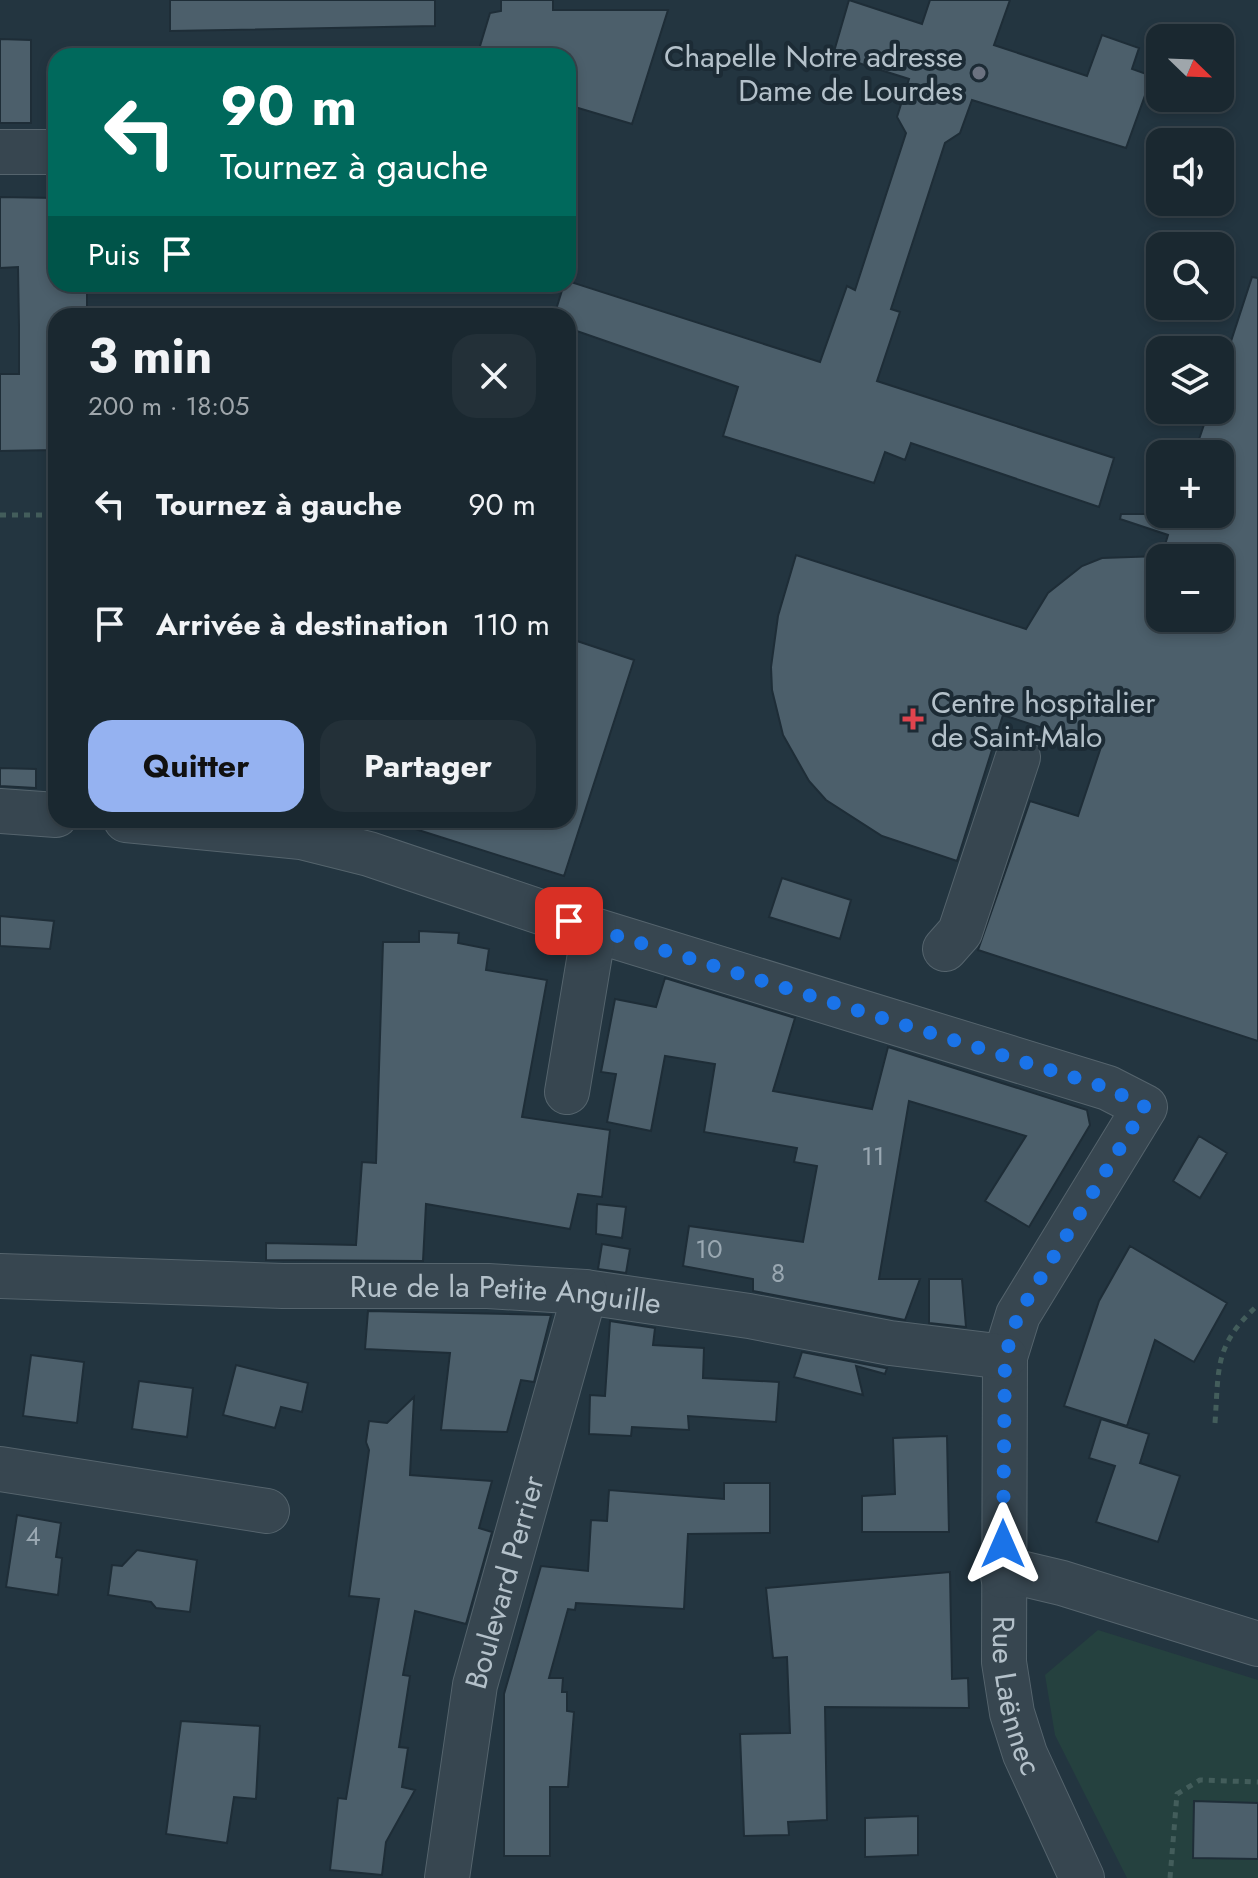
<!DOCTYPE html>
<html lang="fr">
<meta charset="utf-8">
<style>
:root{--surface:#1a2830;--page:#233038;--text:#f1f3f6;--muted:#9fa6ab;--line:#38444c;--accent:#95b2f1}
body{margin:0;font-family:Jost,sans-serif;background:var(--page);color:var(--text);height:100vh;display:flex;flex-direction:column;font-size:30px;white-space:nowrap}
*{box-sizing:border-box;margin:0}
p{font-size:26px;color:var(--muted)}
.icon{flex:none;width:44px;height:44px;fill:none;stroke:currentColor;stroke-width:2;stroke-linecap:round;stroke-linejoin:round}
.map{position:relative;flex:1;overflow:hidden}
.details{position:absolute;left:48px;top:308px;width:528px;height:520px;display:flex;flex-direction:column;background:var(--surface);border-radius:24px;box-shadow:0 4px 12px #0003,0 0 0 2px var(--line)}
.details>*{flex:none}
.top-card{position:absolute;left:48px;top:48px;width:528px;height:244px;border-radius:24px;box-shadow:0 4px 12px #0003,0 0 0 2px var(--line);background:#00695c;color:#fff;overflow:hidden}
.needle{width:52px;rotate:113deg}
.buttons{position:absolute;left:1146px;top:24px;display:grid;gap:16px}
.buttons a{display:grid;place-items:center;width:88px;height:88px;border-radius:16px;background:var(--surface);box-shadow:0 4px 12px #0003,0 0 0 2px var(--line);font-size:40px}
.pin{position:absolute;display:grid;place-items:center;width:68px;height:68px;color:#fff;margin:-34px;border-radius:16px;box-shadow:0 4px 12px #0006}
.me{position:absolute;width:88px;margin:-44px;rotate:0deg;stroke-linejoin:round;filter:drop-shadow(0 0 6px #0008)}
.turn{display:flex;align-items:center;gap:28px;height:168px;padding:0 40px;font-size:36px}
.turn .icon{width:104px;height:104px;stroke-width:2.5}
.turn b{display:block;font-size:56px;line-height:68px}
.then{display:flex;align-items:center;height:76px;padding:0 40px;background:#0003;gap:16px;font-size:30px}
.round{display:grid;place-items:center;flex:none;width:84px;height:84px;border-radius:24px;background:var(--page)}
.head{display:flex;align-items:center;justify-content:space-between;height:136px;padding:0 40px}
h1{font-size:48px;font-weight:700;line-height:60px}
.button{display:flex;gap:16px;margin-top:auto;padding:16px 40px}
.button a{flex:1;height:92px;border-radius:24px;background:var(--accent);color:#111;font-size:32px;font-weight:700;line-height:92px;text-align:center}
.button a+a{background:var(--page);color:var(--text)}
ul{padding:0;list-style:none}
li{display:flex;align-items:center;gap:24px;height:120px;padding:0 40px}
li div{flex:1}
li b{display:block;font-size:30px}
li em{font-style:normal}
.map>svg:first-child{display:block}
</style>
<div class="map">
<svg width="1258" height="1878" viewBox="0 0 1258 1878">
<rect width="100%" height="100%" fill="#233540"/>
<path fill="#25413f" d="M1098 1630 1258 1680V1878H1127L1055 1735 1045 1675Z"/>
<path fill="#4c5f6b" stroke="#1e2d37" stroke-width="2" d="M170 0H435V26L170 31Z
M501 0H553V10H668L632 124 568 105V56H477L490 13 501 11Z
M849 0 922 24 930 0H1010L994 45 1087 76 1102 35 1139 48 1132 69 1152 76 1126 148 972 100 960 133 945 143 891 309 900 312 877 381 1114 458 1099 507 911 443 905 460 885 452 874 483 723 436 738 387 568 328V316H554L564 284 568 281 820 362 847 286 855 290 906 133 897 117 909 79 833 55Z
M0 39 31 40V123H0Z
M0 197 56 198V284H87V316H56V450L0 451V374H19V326L18 267 0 268Z
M1252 277 1258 278V1041L978 950 1030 801 1078 816 1101 747 1003 715 957 861 882 836 826 800 809 781 783 735 772 690 771 667 778 616 796 555 1026 629 1048 593 1082 566 1102 558 1160 556V618H1220V558H1161L1168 535 1120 519 1121 514H1220V454H1194L1209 410H1220V375Z
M568 638 634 660 564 876 412 828 413 820H568Z
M0 768 36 769V788L0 786Z
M782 878 851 900 840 939 769 917Z
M0 916 54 921 50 949 0 946Z
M419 931 459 933 458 943 489 949 486 970 547 980 522 1117 610 1130 602 1197 578 1194 570 1229 426 1204 423 1261 266 1260V1243L356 1245 362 1162 376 1163 383 942H419Z
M665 978 795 1018 773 1091 872 1109 888 1047 1087 1110 1090 1125 1029 1227 985 1201 1026 1136 909 1101 879 1279H920L905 1320 753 1291V1279L683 1266 689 1226 803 1242 817 1166 794 1162 797 1148 704 1132 715 1064 665 1056 651 1131 607 1122 616 1074 601 1072 615 999 656 1007Z
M1199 1136 1227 1153 1200 1198 1173 1181Z
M597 1204 626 1207 622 1238 596 1234Z
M602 1244 630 1249 626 1273 598 1269Z
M1130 1246 1227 1303 1194 1362 1155 1340 1127 1426 1064 1406 1099 1301Z
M929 1279H962L966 1327 929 1323Z
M368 1311 551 1315 534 1382 521 1380 507 1432 441 1430 450 1353 365 1349Z
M610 1321 655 1328 653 1345 704 1348 703 1378 779 1382 776 1422 688 1416 689 1430 632 1427 631 1436 589 1434 590 1395 605 1396Z
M802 1352 885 1368H887L885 1374 856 1366 863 1395 794 1377Z
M31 1355 84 1362 77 1423 23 1416Z
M236 1365 308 1383 302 1412 281 1407 275 1428 223 1415Z
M139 1381 193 1388 187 1437 132 1429Z
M414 1397 410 1475 492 1481 479 1528 492 1532 466 1624 415 1611 403 1675 410 1676 399 1747 408 1748 402 1787 415 1790 386 1842 382 1875 330 1870 338 1798 346 1799 379 1599 349 1596 369 1450 366 1442 369 1421 387 1423Z
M1101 1419 1149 1434 1140 1463 1180 1476 1158 1542 1096 1522 1115 1466 1089 1458Z
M947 1436 949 1532H862V1496L895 1494 893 1438Z
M724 1483H770V1533L688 1534 684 1609 576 1603 575 1610 568 1609 549 1678H563L562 1692H567V1711L574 1712 568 1787H550V1856H504V1694L541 1566 588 1571 591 1520 607 1521 609 1490 724 1499Z
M17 1515 61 1523 56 1557 62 1558 58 1595 6 1587Z
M137 1550 197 1560 190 1612 156 1608 151 1602 108 1595 112 1565 122 1566Z
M950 1572 952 1679 968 1678 969 1708 825 1707 827 1820 788 1822 789 1835 744 1836 740 1734 790 1733 787 1657 773 1658 766 1588Z
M181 1721 260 1726 256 1799 234 1797 227 1843 166 1834Z
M1194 1801 1258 1803V1859L1193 1858Z
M918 1816V1855L865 1857V1818Z"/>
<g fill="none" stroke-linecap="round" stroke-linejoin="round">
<defs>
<g id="minor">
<path d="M0 152H56"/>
<path d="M0 811 56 815"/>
<path id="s1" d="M126 820 301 837 369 854 594 930 1108 1088 1145 1107 1018 1315 1005 1357 1004 1662 1012 1713 1025 1754 1082 1878"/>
<path d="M945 949 960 932 1018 757"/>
<path d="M567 1092 594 930"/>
<path id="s2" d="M0 1276 283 1286H488L585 1292 749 1316 890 1343 1005 1357"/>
<path d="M0 1469 267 1511"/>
<path d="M1003 1576 1024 1574 1062 1583 1258 1644"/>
<path id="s3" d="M447 1878 475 1685 585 1292"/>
</g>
</defs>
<use href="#minor" stroke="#55646d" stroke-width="46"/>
<path stroke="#435d5b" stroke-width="5" stroke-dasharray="6 6" stroke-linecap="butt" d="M0 515H56
M1215 1423C1219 1367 1214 1345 1258 1305
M1170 1878 1177 1794 1200 1780 1258 1782"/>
<use href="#minor" stroke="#374650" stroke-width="44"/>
</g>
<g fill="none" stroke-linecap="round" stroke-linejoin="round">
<path stroke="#1a73e8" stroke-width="14" stroke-dasharray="0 25.2" d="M569 921 1108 1088 1145 1107 1018 1315 1005 1357 1003 1544"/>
</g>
<circle fill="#6b7280" stroke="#1c2b35" stroke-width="3" cx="979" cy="73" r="8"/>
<path fill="#e0444e" stroke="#1c2b35" stroke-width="3" d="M909 707h8v8h8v8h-8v8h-8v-8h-8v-8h8z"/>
<g text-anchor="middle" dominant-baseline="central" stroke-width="8" stroke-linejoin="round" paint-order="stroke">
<g font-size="26" fill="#9aa8b2">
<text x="873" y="1156">11</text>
<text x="709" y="1249">10</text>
<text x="778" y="1273">8</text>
<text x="33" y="1536">4</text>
</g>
<g font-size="30" fill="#b4c1ca" stroke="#1c2b35" text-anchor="end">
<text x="963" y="56">Chapelle Notre adresse<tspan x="963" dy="34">Dame de Lourdes</tspan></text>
<text x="931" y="702" text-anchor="start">Centre hospitalier<tspan x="931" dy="34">de Saint-Malo</tspan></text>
</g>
<g font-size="30" fill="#b4c1ca" stroke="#1c2b35">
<text stroke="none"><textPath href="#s2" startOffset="506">Rue de la Petite Anguille</textPath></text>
<text stroke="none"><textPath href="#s3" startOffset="302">Boulevard Perrier</textPath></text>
<text stroke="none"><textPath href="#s1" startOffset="1690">Rue Laënnec</textPath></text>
</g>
</g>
</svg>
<div class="buttons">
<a><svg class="needle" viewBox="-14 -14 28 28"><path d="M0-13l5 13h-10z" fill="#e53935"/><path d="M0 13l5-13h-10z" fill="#9fa6ab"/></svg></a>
<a><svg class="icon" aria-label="sound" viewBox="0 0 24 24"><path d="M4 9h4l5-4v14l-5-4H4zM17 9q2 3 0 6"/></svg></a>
<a><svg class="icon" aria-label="search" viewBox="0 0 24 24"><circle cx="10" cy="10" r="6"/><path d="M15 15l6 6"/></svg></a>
<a><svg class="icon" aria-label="layers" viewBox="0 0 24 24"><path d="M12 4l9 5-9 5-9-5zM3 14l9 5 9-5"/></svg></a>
<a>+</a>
<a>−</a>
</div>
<div class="pin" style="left:569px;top:921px;background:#d93025"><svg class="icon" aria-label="arrive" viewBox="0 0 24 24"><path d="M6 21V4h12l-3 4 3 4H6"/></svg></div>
<svg class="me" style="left:1003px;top:1544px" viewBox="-20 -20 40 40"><path d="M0-17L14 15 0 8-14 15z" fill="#1a73e8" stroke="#fff" stroke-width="4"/></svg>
<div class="top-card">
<div class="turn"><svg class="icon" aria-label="left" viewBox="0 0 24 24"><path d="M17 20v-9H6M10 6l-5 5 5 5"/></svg><div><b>90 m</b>Tournez à gauche</div></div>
<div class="then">Puis<svg class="icon" aria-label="arrive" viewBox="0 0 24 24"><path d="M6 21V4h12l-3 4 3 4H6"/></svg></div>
</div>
<section class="details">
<div class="head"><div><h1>3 min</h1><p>200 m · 18:05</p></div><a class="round"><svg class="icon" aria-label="close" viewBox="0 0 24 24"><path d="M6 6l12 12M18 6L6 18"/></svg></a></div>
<ul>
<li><svg class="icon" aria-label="left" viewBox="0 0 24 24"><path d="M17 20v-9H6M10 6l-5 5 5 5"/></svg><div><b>Tournez à gauche</b></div><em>90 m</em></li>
<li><svg class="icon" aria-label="arrive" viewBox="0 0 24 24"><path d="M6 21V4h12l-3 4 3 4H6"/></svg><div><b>Arrivée à destination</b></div><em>110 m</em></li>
</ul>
<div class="button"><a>Quitter</a><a>Partager</a></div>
</section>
</div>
